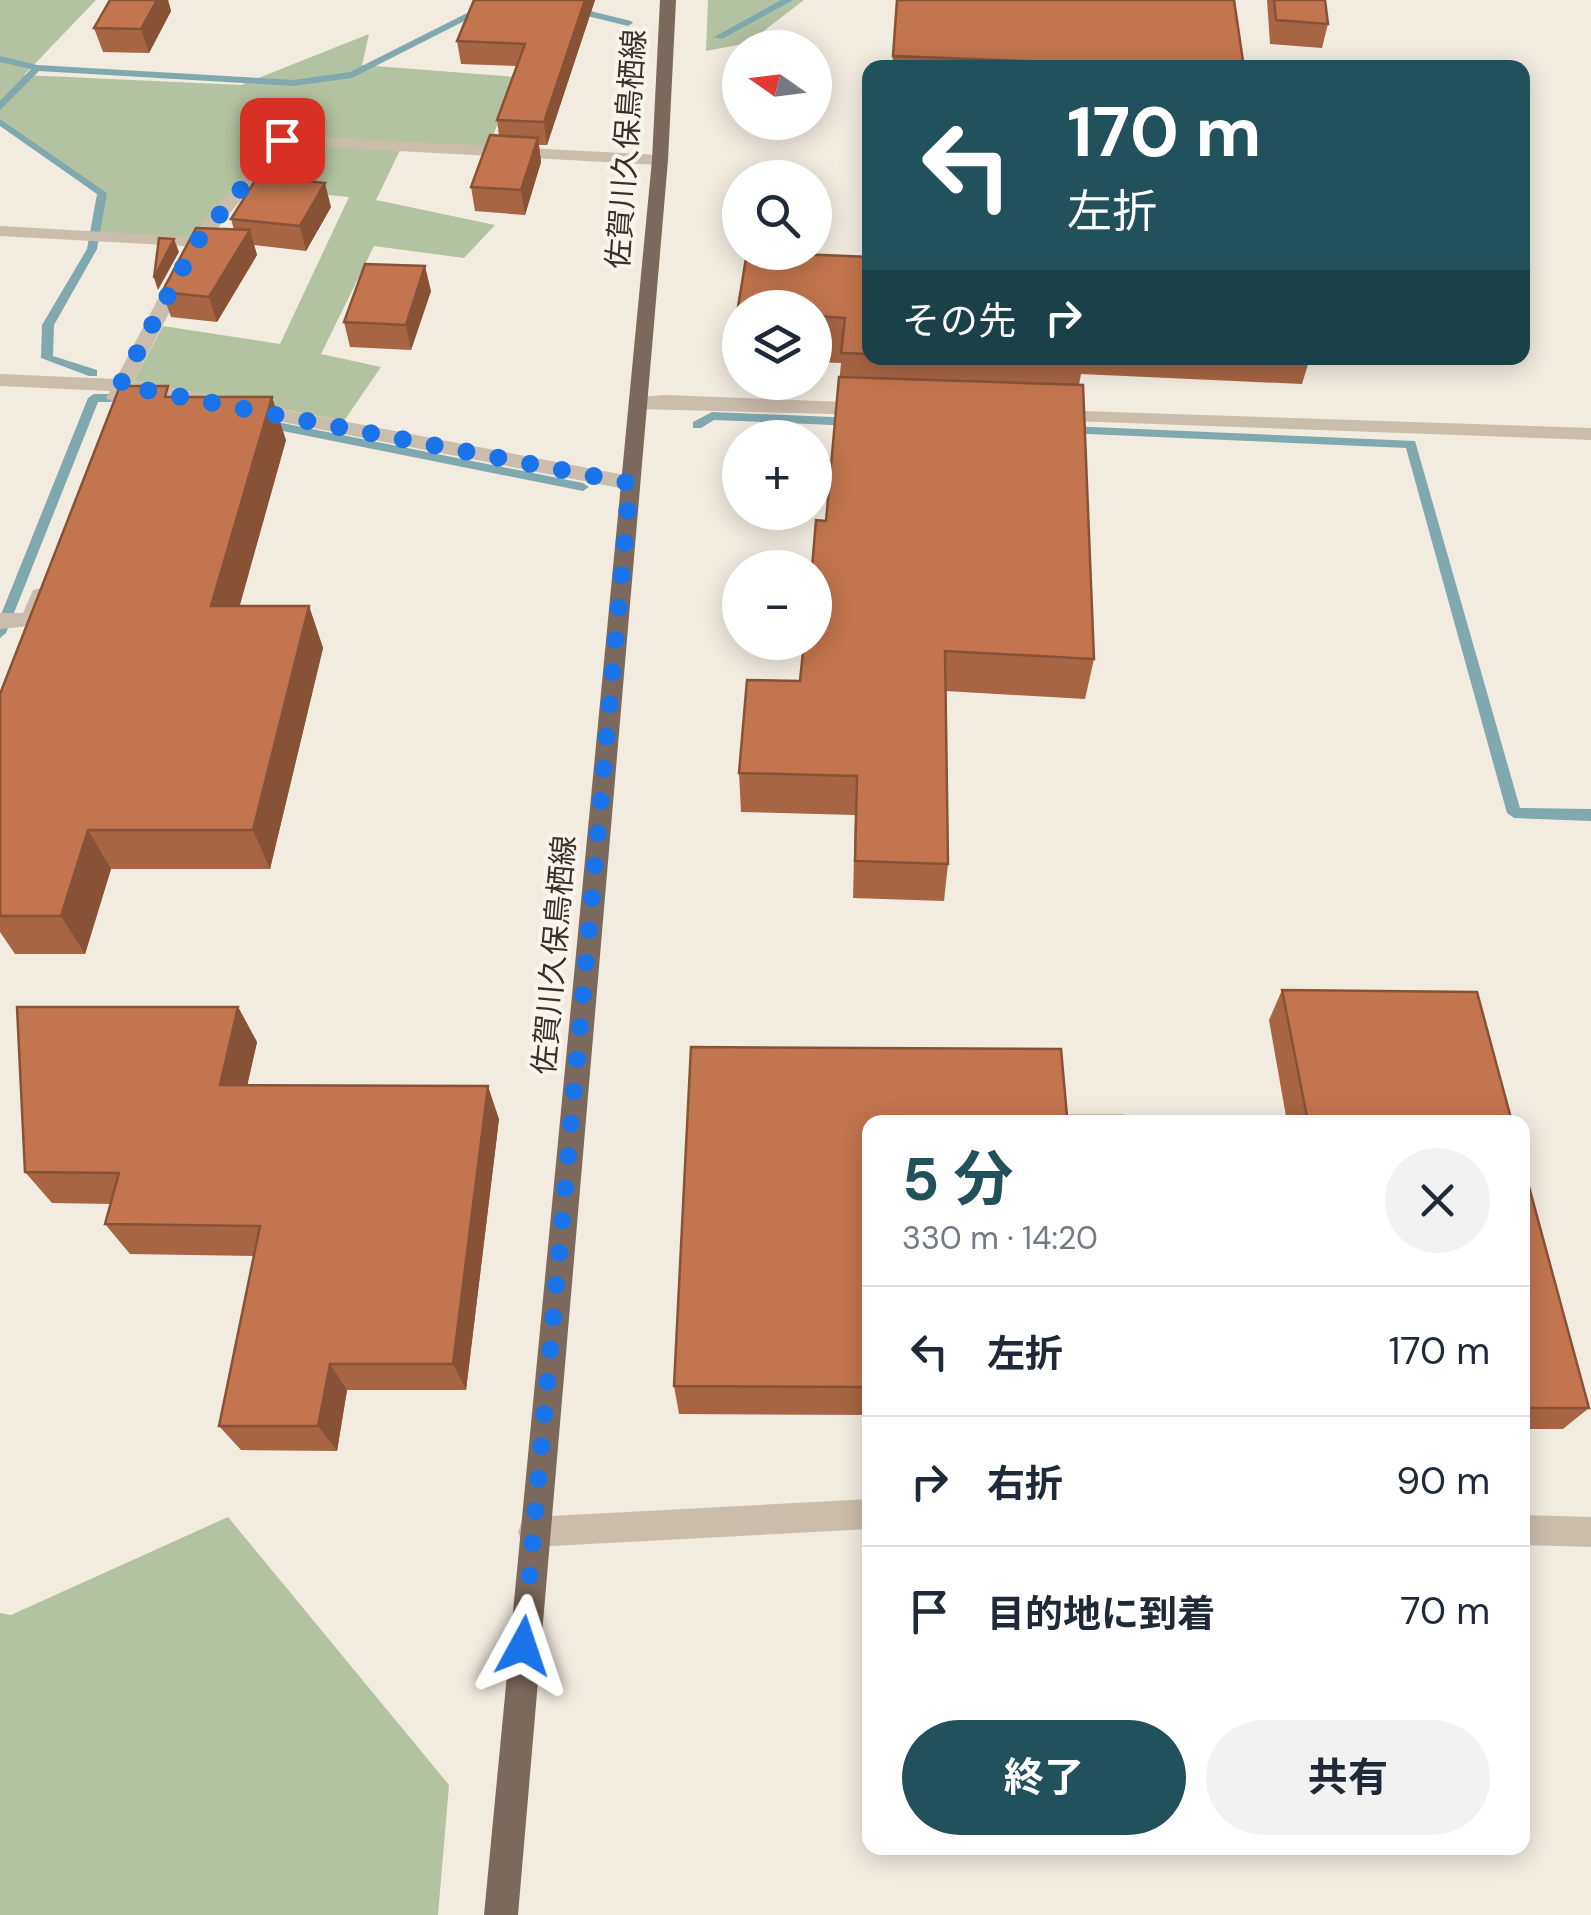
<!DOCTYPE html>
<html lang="ja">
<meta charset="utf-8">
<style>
:root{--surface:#fff;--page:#f2f2f3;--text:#1f2937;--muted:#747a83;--line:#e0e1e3;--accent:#21515a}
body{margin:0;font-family:"DM Sans","Noto Sans JP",sans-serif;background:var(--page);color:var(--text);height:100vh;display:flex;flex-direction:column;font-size:38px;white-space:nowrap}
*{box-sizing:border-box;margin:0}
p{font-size:32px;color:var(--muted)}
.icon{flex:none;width:55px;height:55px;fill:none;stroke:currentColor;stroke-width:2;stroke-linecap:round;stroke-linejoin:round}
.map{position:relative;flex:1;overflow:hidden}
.details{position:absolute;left:862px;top:1115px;width:668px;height:740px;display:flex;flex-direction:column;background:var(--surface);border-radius:20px;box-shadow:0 5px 25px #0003}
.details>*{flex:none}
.hud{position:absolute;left:862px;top:60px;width:668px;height:305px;border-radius:20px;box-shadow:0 5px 25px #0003;background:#21515a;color:#fff;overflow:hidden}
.needle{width:65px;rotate:284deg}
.fabs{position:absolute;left:722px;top:30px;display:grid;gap:20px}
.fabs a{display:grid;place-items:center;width:110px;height:110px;border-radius:50%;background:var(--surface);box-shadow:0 5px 25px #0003;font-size:50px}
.pin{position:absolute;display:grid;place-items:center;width:85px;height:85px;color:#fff;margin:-42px;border-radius:20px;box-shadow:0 5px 15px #0006}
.me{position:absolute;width:110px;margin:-55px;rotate:5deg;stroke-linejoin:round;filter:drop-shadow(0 0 8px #0008)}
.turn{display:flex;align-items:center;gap:35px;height:210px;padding:0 40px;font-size:45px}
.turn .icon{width:130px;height:130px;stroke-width:2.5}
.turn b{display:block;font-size:70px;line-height:85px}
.then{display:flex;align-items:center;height:95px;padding:0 40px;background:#0003;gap:20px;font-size:38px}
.round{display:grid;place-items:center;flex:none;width:105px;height:105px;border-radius:52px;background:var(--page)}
.head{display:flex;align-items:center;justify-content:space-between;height:170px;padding:0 40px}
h1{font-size:60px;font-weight:700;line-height:75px;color:var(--accent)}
.button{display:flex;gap:20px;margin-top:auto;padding:20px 40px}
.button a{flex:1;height:115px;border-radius:60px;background:var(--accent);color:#fff;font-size:40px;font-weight:700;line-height:115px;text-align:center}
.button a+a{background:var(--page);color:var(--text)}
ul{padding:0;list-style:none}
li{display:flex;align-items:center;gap:30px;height:130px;padding:0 40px;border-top:2px solid var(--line)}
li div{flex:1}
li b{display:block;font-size:38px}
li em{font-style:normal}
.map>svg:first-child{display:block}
</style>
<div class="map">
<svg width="1591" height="1915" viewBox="0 0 1591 1915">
<rect width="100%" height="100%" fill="#f2ebe0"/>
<path fill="#b3c2a0" d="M0 0H96L24 75 241 85 369 34 362 65 515 77 489 147 403 144 376 200 495 225 464 258 374 246 321 354 381 367 344 421 134 381 163 326 280 344 349 197 243 187 196 243 99 238 101 193 0 122Z
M708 0H804L748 43 706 51Z
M228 1517 449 1785 438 1915H0V1613L11 1615Z"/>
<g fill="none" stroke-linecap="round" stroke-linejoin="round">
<path fill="#7fa9af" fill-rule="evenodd" d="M781 0H793L722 39 714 37Z
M483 5 488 8 486 10 352 78 293 86 39 71 0 110V101L31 69 0 62V56L37 65 293 80 350 72Z
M574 7 631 21 633 23 628 26 571 12 569 10Z
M0 119 107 193 97 249 54 325 53 356 97 370V376H89L41 358 42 325 87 249 97 194 0 126Z
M94 394H127L133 398 127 402H98L6 633 0 638V617L88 398Z
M712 412 856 418 862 422 856 426 714 420 701 428H693V422Z
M262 419 583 483 589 487 583 491 258 426V420Z
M1069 426 1415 441 1520 808 1591 809V821L1514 818 1507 813 1406 448 1065 433 1063 430Z"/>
<path fill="#cbbdac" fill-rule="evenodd" d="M282 135 660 155 668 160 660 165 286 145 202 247 0 236V226L191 237 276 137Z
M180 269 189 274 134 381 630 476 640 483 630 490 128 392 123 402 116 404 106 398 110 391 0 386V374L116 379 171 274Z
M666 395 871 403 881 409 871 415 638 409 628 403 638 397Z
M1051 410 1591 428V440L1044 420 1041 416Z
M41 588 52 595 39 625 0 629V613H23L33 590Z
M870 1499V1529L533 1547 522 1543 518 1532 522 1521 533 1517Z
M1522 1515 1591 1517V1547L1522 1545Z"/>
<path fill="#7a695c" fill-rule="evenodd" d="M660 0H676L668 160 518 1915H484L652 160Z"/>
</g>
<path fill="#a76543" d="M110 0H168L171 11 149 53 103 52 94 28Z
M474 0H595L547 145H539L541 162 525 215 475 211 471 187 499 136 497 120 516 66 461 64 457 41Z
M897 0 1244 68H892Z
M1267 0H1325L1328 24 1322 48 1270 44Z
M331 207 306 251 254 245 257 255 217 322 171 317 162 292 234 230 231 219Z
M747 252 870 257V358H1310L1302 384 1081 374 1079 385H1083L1094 659 1085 699 946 691 948 864 944 901 853 898 855 815 741 812 739 773 747 680 800 681 804 642H815V568H812L816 520 826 521 841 363 815 362V308H740L739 358 737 313Z
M431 291 411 350 350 347 344 322Z
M172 397 286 440 239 606H309L323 648 270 869H111L85 954H15L0 932V694Z
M1282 990 1512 1122H1287L1269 1020Z
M238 1007 257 1042 247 1085 499 1119 466 1390H347L337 1451 241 1450 219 1426 254 1256 130 1254 105 1224 111 1204 52 1203 25 1172Z
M691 1047 1061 1049 1067 1116H1123L1124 1122H870V1415L679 1414 674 1386Z
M1522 1161 1589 1408 1563 1429H1522Z"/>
<path fill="#885237" d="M157 0H168L171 11 149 53 141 29Z
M585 0H595L547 145 544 122Z
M538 138 541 162 525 215 521 190Z
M325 183 331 207 306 251 300 226Z
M250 230 257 255 217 322 209 297Z
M174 239 179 252 158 290 154 278Z
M425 266 431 291 411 350 406 325Z
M272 397 286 440 228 648 211 606Z
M309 606 323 648 270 869 253 830Z
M88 830 111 869 85 954 61 916Z
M238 1007 257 1042 240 1118 220 1085Z
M488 1086 499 1119 466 1390 453 1364Z
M330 1364 347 1390 337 1451 318 1426Z"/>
<path fill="#c2754e" stroke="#885237" stroke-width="2.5" d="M110 0H157L141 29 94 28Z
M474 0H585L544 122 497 120 525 44 457 41Z
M897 0H1234L1244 68H1202L893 56Z
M1274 0H1325L1328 24 1276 20Z
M490 135 538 138 521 190 471 187Z
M258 176 325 183 300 226 231 219Z
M196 228 250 230 209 297 162 292Z
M159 238 174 239 154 278Z
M747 252 870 257V354L841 353 845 318 815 316V308H740V313H737Z
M365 264 425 266 406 325 344 322Z
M957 358H1083V362Z
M839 377 1083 385 1094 659 945 651 948 864 855 861 857 776 739 773 747 680 800 681 804 642H815V568H812L816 520 826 521Z
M120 386H168L165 397H272L211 606H309L253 830H88L61 916H0V694Z
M1282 990 1477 992 1512 1122H1308Z
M17 1007H238L220 1085 488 1086 453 1364H330L318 1426H219L260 1226 105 1224 119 1173 25 1172Z
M691 1047 1061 1049 1067 1116H1123L1124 1122H870V1387L674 1386Z
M1522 1161 1589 1408H1522Z"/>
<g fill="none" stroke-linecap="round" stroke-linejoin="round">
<path stroke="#1a73e8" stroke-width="18" stroke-dasharray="0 32.4" d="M282 140 196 243 120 385 630 483 523 1646"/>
</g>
<g text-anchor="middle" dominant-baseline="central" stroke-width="8" stroke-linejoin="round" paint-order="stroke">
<g font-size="30" fill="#39302a" stroke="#faf5ec">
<text transform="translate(626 149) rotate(-86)">佐賀川久保鳥栖線</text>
<text transform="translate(554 955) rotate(-85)">佐賀川久保鳥栖線</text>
</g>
</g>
</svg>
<div class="fabs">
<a><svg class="needle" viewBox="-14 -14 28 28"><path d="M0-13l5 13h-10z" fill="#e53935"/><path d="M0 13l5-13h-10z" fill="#747a83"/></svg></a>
<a><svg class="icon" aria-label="search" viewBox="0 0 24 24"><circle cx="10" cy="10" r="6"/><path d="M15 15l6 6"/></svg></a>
<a><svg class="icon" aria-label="layers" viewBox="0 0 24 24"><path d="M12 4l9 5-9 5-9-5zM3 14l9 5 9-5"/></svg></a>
<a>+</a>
<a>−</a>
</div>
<div class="pin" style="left:282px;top:140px;background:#d93025"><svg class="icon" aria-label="arrive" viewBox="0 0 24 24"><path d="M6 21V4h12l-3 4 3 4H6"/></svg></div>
<svg class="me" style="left:523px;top:1646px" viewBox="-20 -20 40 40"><path d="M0-17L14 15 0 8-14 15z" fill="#1a73e8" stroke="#fff" stroke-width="4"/></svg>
<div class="hud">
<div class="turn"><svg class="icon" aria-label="left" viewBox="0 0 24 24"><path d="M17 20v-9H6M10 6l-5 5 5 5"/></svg><div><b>170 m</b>左折</div></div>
<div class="then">その先<svg class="icon" aria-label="right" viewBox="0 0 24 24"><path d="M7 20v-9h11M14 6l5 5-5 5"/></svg></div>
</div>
<section class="details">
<div class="head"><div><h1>5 分</h1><p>330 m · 14:20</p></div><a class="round"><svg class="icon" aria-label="close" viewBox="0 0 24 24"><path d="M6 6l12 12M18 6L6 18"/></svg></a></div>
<ul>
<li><svg class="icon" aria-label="left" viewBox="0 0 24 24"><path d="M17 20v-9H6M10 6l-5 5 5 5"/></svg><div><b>左折</b></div><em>170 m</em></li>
<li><svg class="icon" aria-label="right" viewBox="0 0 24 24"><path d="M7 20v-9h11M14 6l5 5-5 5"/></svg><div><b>右折</b></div><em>90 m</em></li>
<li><svg class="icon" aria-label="arrive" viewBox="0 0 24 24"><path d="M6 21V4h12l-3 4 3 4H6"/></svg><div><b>目的地に到着</b></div><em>70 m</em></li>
</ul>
<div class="button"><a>終了</a><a>共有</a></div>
</section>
</div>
